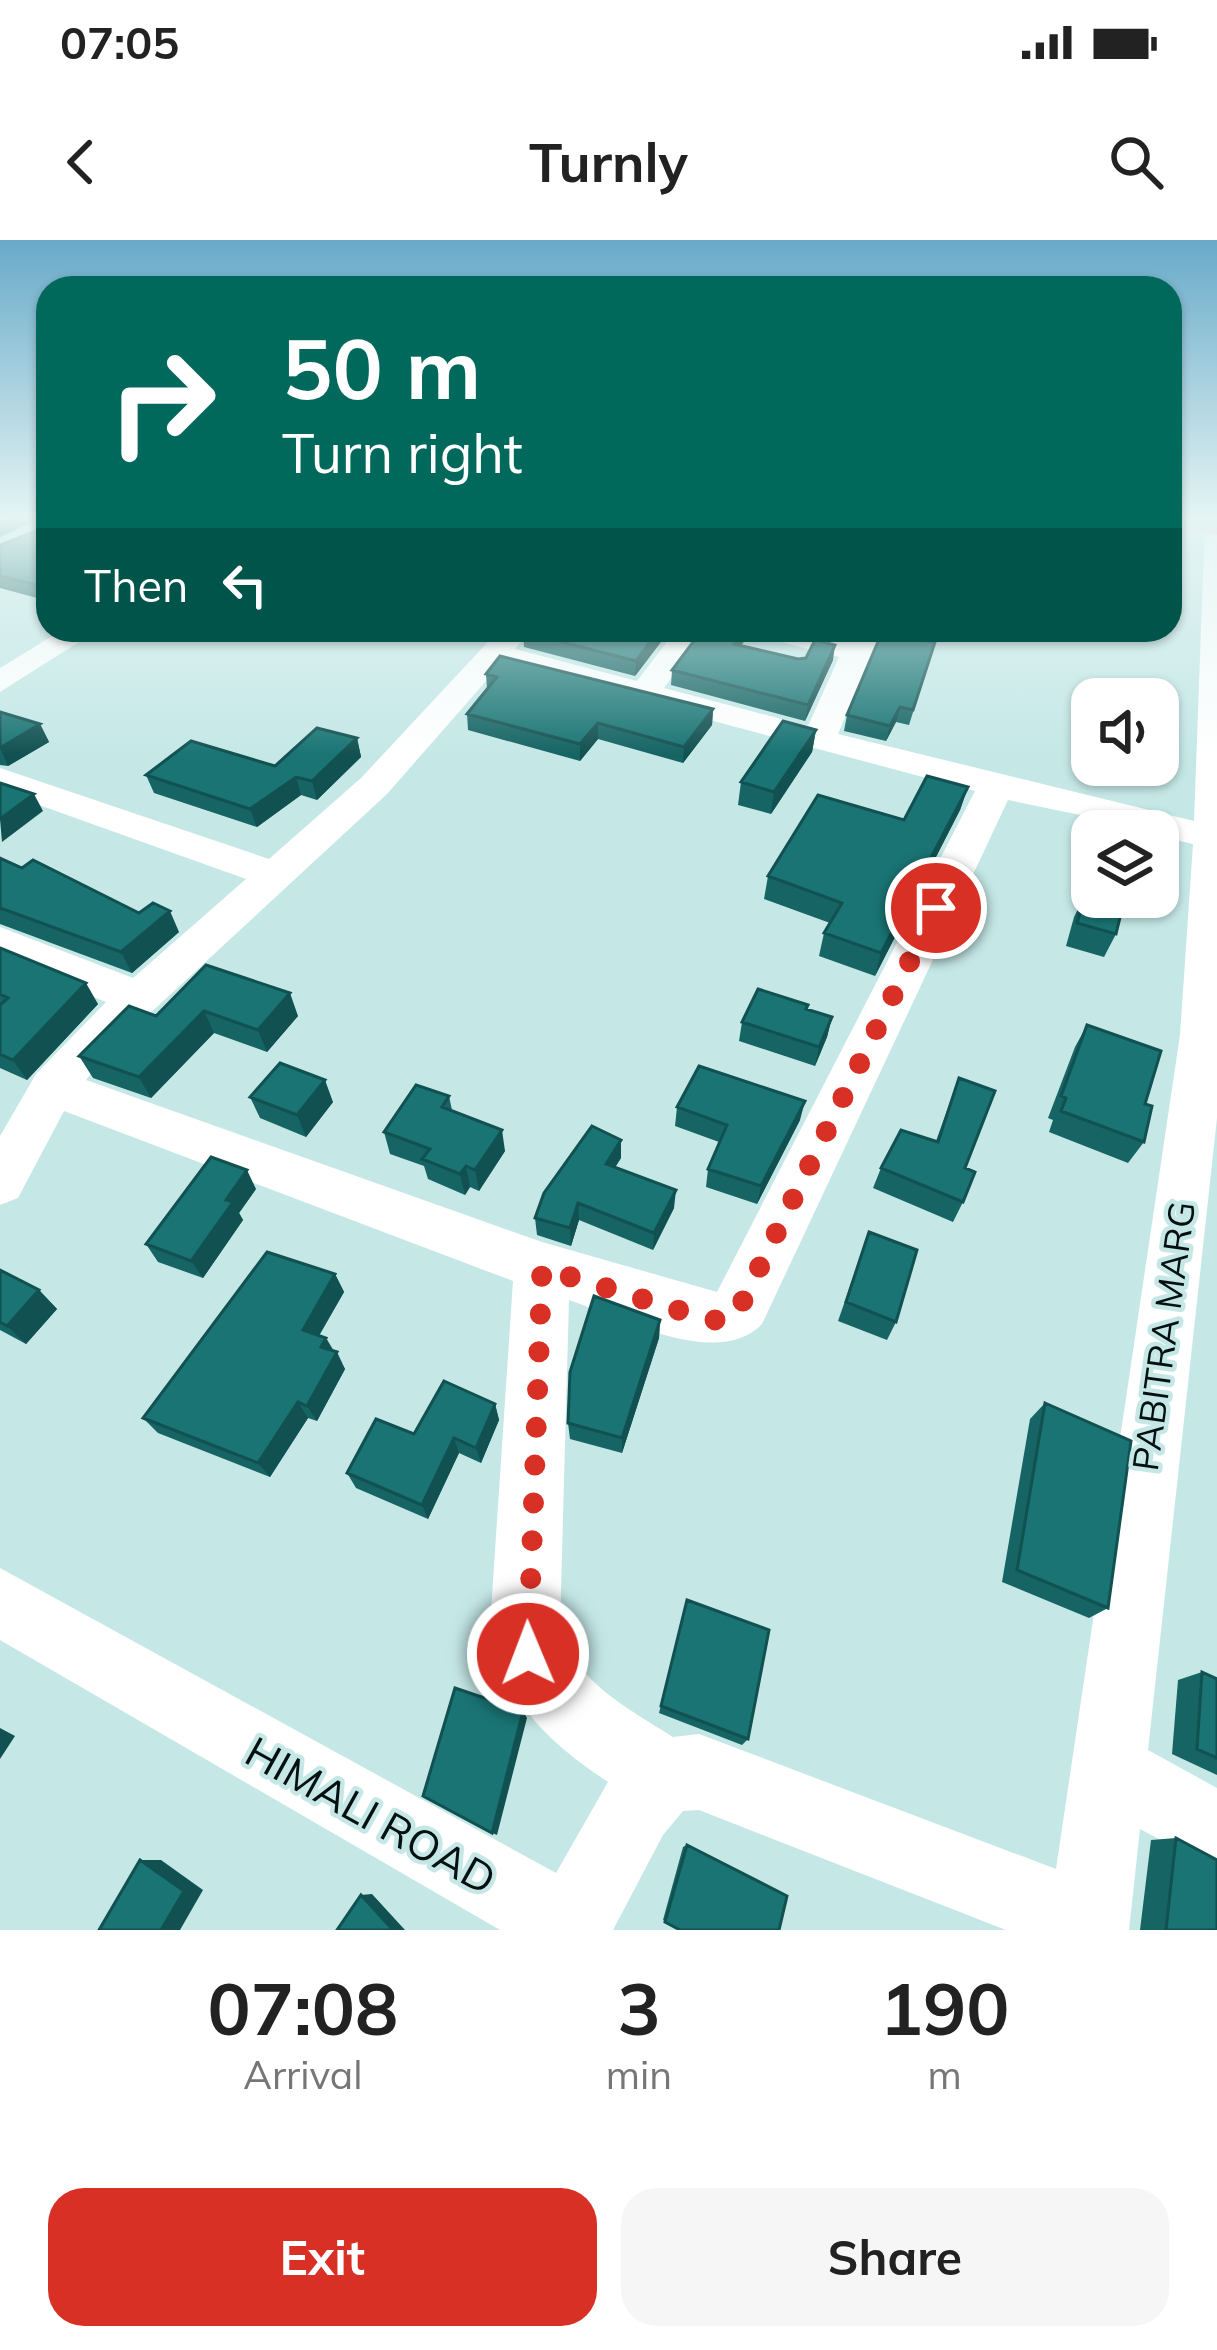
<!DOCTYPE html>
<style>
:root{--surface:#fff;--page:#f6f6f6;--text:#222;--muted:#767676;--accent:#d93025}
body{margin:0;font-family:Mulish,sans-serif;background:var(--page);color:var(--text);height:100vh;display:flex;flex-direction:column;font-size:45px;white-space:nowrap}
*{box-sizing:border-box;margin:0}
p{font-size:39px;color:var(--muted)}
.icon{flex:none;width:66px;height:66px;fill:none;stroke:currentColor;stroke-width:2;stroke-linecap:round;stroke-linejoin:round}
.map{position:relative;height:1690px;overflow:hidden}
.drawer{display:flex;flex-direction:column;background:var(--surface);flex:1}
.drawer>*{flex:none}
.hud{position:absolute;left:36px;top:36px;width:1146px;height:366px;border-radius:36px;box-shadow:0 3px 9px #0004;background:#00695c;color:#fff;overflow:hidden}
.controls{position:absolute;left:1071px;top:438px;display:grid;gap:24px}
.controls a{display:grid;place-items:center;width:108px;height:108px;border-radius:24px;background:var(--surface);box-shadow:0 3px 9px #0004;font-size:60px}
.pin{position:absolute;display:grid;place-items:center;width:102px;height:102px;color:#fff;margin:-51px;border:6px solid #fff;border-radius:50%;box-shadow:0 3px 12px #0007}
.me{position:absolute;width:132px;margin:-66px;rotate:359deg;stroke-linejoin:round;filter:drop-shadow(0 0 9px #0008)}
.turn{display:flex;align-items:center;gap:42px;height:252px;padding:0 48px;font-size:54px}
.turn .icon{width:156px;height:156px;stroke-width:2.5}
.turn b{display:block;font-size:84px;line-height:102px}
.then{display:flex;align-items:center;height:114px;padding:0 48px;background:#0003;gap:24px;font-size:45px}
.eta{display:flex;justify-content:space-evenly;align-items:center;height:204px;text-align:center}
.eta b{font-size:72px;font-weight:700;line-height:84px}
.action{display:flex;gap:24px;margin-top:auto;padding:24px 48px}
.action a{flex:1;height:138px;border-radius:36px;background:var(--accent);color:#fff;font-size:48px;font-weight:700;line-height:138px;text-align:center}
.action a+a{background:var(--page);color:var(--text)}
.status{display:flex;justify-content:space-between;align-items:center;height:84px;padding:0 60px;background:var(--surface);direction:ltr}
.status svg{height:33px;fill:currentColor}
header{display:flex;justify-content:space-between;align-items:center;height:156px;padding:0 48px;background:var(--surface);font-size:54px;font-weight:700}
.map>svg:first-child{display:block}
</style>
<div class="status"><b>07:05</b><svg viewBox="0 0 49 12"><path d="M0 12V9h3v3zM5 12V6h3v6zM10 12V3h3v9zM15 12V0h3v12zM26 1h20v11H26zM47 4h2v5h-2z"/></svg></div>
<header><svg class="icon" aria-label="back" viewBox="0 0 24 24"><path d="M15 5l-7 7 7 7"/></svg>Turnly<svg class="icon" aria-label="search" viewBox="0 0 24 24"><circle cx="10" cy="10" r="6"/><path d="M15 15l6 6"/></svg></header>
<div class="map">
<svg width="1217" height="1690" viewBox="0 0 1217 1690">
<rect width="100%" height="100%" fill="#c5e8e7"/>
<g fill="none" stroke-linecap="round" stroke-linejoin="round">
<path fill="#fff" fill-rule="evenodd" d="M1205 279H1217V878L1148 1510 1217 1548V1630L1140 1589 1129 1690H1006L699 1570 683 1571 663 1595 613 1690H500L0 1400V1328L556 1633 608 1542C546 1501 505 1461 490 1386L513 1041 64 871 18 958 0 965V896L36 834 106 762 0 718V687L133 738 246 639 0 551V528L269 619 361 538 499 390H530L515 409 637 441 676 390H706L664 448 808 486 839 417 759 396 755 390H806L846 400 851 390H881L838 494 1194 581ZM501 424 975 551 717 1052 542 1002 86 840 106 814 387 554ZM1008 560 1158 591V596L1193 604 1180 795 1056 1629 699 1494 673 1497C628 1468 573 1441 560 1386L569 1060C621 1078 718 1130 762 1084Z
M62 390H98L0 452V428Z"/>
<path fill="#fcbdd4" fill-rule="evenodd" d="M1170 279H1217V295L1170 287Z"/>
</g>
<path fill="#166464" d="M48 279V361L0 348V305L44 288Z
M670 390 635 436 524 407 523 392Z
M825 390H847L844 395Z
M931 401 935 402 909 485 896 482 886 501 844 491 847 475Z
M741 405 798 419 833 420 805 481 671 445 672 430Z
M486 434 713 469 712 485 683 523 598 499 580 521 468 490 467 474 487 449Z
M0 472 40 484 49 502 8 526 0 525Z
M816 490 812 512 771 574 738 565 741 542Z
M357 498 361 517 317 560 301 555 257 587 154 553 146 535 275 526Z
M968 547 960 570 875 736 819 716 824 693 830 683 764 659 768 636 904 580Z
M0 618 179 692 132 733 0 684Z
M1085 655 1116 694 1104 717 1066 706 1074 677Z
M0 708 98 764 27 840 0 828Z
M206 725 298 776 267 812 214 793 151 858 93 838 79 816 156 776Z
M807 770 832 777 827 797 815 826 739 801 742 782Z
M1087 785 1145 864 1144 902 1128 923 1049 892 1053 880 1048 878 1075 807Z
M959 838 965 928 963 962 953 982 873 948 881 928 936 901Z
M449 856 452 870 505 911 479 951 470 947 465 955 428 939 424 926 390 914 384 892Z
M250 857 333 862 306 897 260 878Z
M677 867 800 880 757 964 706 947 708 929 719 902 675 886Z
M621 918 615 927 674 968 653 1010 579 980 571 1006 537 995 535 978Z
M256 949 239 973 243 980 203 1038 158 1022 146 1004Z
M869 992 896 1082 887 1100 838 1081Z
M0 1030 39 1050 57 1069 26 1104 0 1090Z
M335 1034 344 1052 319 1096 326 1098 345 1129 317 1181 308 1178 270 1237 158 1193 143 1178Z
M660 1080 659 1098 622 1213 570 1199 568 1183Z
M1045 1163 1108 1368 1089 1378 1002 1342 1030 1179Z
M495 1164 499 1180 481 1223 459 1213 428 1279 356 1248 347 1233 414 1194Z
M687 1360 748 1499 742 1505 659 1473Z
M1202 1432 1217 1439V1535L1172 1514 1178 1440Z
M1176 1598 1217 1690H1140L1151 1600Z
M687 1605 680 1690 663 1680 683 1607Z"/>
<path fill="#125151" d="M3 279H40L0 297V280Z
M659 390H670L635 436 636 421Z
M743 390H752L732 419 734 404Z
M835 405 833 420 805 481 808 465Z
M900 467 896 482 886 501 890 486Z
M713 469 712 485 683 523 684 507Z
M598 483V499L580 521V504Z
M40 484 49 502 8 526 0 508Z
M816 490 812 512 771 574 774 552Z
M357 498 361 517 317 560 312 541Z
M296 537 301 555 257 587 250 569Z
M968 547 960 570 875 736 881 713Z
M34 554 43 571 2 602 0 579Z
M170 671 179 692 132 733 121 712Z
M86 743 98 764 27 840 13 820Z
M290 753 298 776 267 812 258 790Z
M204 771 214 793 151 858 139 837Z
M832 777 827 797 815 826 819 807Z
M325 840 333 862 306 897 297 875Z
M805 861 800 880 757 964 761 946Z
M502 890 505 911 479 951 475 930Z
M621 900V918L606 942V924Z
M466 926 470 947 465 955 460 934Z
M247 930 256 949 239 973 243 980 203 1038 191 1021 226 960Z
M676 950 674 968 653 1010 654 993Z
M578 963 579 980 571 1006 570 988Z
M335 1034 344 1052 312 1107 303 1090Z
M39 1050 57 1069 26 1104 7 1086Z
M660 1080 659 1098 622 1213V1198Z
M326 1098 335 1115 337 1112 345 1129 317 1181 307 1166 321 1107Z
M298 1162 308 1178 270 1237 258 1223Z
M495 1164 499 1180 481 1223 476 1208Z
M454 1198 459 1213 428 1279 422 1265Z
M523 1471 527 1478 497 1595 492 1593Z
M0 1488 15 1496 0 1519Z
M140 1620H161L203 1650 180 1690H161Z
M372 1654 405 1690H393L361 1655Z"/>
<path fill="#1a7474" stroke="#125151" stroke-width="3" d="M46 279H48V345L45 347 0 336V305L44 288Z
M525 390H659L636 421 523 392Z
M702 390H743L734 404 798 419 806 418 815 400 835 405 808 465 672 430Z
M883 390H933L928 401 935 402 913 470 900 467 890 486 847 475Z
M500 416 713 469 684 507 598 483 580 504 467 474 497 437 486 434Z
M0 472 40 484 0 508Z
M783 481 816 490 774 552 741 542Z
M317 488 357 498 312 541 296 537 250 569 146 535 191 501 275 526Z
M927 536 968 547 881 713 824 693 842 663 768 636 818 555 904 580Z
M0 543 34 554 0 579Z
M0 618 22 628 33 620 139 673 153 663 170 671 121 712 0 668Z
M1085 655 1123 665 1116 694 1077 683Z
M0 708 86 743 13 820 0 814V765L8 758 0 754Z
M206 725 290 753 258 790 204 771 139 837 79 816 129 766 156 776Z
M758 749 808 765 806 769 832 777 819 807 742 782Z
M1087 785 1161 811 1145 864 1152 866 1144 902 1061 871 1066 858 1061 856Z
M280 823 325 840 297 875 250 857Z
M699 826 805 861 761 946 708 929 727 885 677 867Z
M959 838 995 851 965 928 975 932 963 962 881 928 901 890 938 902Z
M416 845 449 856 442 867 502 890 475 930 466 926 460 934 422 919 430 909 384 892Z
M592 886 621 900 606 924 676 950 654 993 578 963 570 988 535 978 544 953Z
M211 917 247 930 226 960 233 962 191 1021 146 1004Z
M869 992 917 1010 896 1082 846 1062Z
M267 1012 335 1034 303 1090 326 1098 321 1107 337 1112 307 1166 298 1162 258 1223 143 1178Z
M0 1030 39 1050 7 1086 0 1082Z
M594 1056 660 1080 622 1198 568 1183 570 1132Z
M444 1141 495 1164 476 1208 454 1198 422 1265 347 1233 376 1179 414 1194Z
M1045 1163 1131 1201 1108 1368 1017 1330Z
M687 1360 769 1390 748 1499 661 1466Z
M1202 1432 1217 1439V1518L1197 1509Z
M455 1448 523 1471 492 1593 423 1556Z
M1176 1598 1217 1620V1690H1166Z
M687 1605 787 1656 779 1690H680L665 1682Z
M140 1620 184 1651 161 1690H99Z
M361 1655 393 1690H337Z"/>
<linearGradient id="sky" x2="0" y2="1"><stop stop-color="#68aac9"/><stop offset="0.54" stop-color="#e5f5f4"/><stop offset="1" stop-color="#e5f5f4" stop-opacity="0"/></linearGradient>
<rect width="1217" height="515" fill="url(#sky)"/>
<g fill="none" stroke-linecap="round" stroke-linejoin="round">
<path stroke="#d93025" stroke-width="21" stroke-dasharray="0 37.8" d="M528 1414 542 1028 704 1078 721 1081 736 1075 936 668"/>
</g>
<g text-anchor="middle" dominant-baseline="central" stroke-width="9" stroke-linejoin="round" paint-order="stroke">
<g font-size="36" fill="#051010" stroke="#c5e8e7">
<text transform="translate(1163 1096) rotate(-82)">PABITRA MARG</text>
</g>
<g font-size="42" fill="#051010" stroke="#c5e8e7">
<text transform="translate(371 1575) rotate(29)">HIMALI ROAD</text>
</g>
</g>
</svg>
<div class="controls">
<a><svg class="icon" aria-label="sound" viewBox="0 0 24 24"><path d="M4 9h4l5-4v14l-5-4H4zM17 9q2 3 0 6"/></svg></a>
<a><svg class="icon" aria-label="layers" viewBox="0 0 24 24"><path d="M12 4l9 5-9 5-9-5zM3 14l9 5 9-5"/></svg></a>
</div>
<div class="pin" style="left:936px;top:668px;background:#d93025"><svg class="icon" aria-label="arrive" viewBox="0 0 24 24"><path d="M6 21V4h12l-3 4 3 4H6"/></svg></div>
<svg class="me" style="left:528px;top:1414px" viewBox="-20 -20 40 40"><circle r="17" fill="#d93025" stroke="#fff" stroke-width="3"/><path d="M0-11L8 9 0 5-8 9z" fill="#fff"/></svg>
<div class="hud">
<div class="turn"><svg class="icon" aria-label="right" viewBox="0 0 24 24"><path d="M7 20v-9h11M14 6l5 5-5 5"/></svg><div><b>50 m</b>Turn right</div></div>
<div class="then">Then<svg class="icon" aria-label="left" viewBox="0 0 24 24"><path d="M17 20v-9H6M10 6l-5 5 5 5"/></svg></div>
</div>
</div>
<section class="drawer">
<div class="eta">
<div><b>07:08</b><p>Arrival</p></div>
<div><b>3</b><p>min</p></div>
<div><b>190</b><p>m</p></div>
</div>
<div class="action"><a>Exit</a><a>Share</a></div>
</section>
